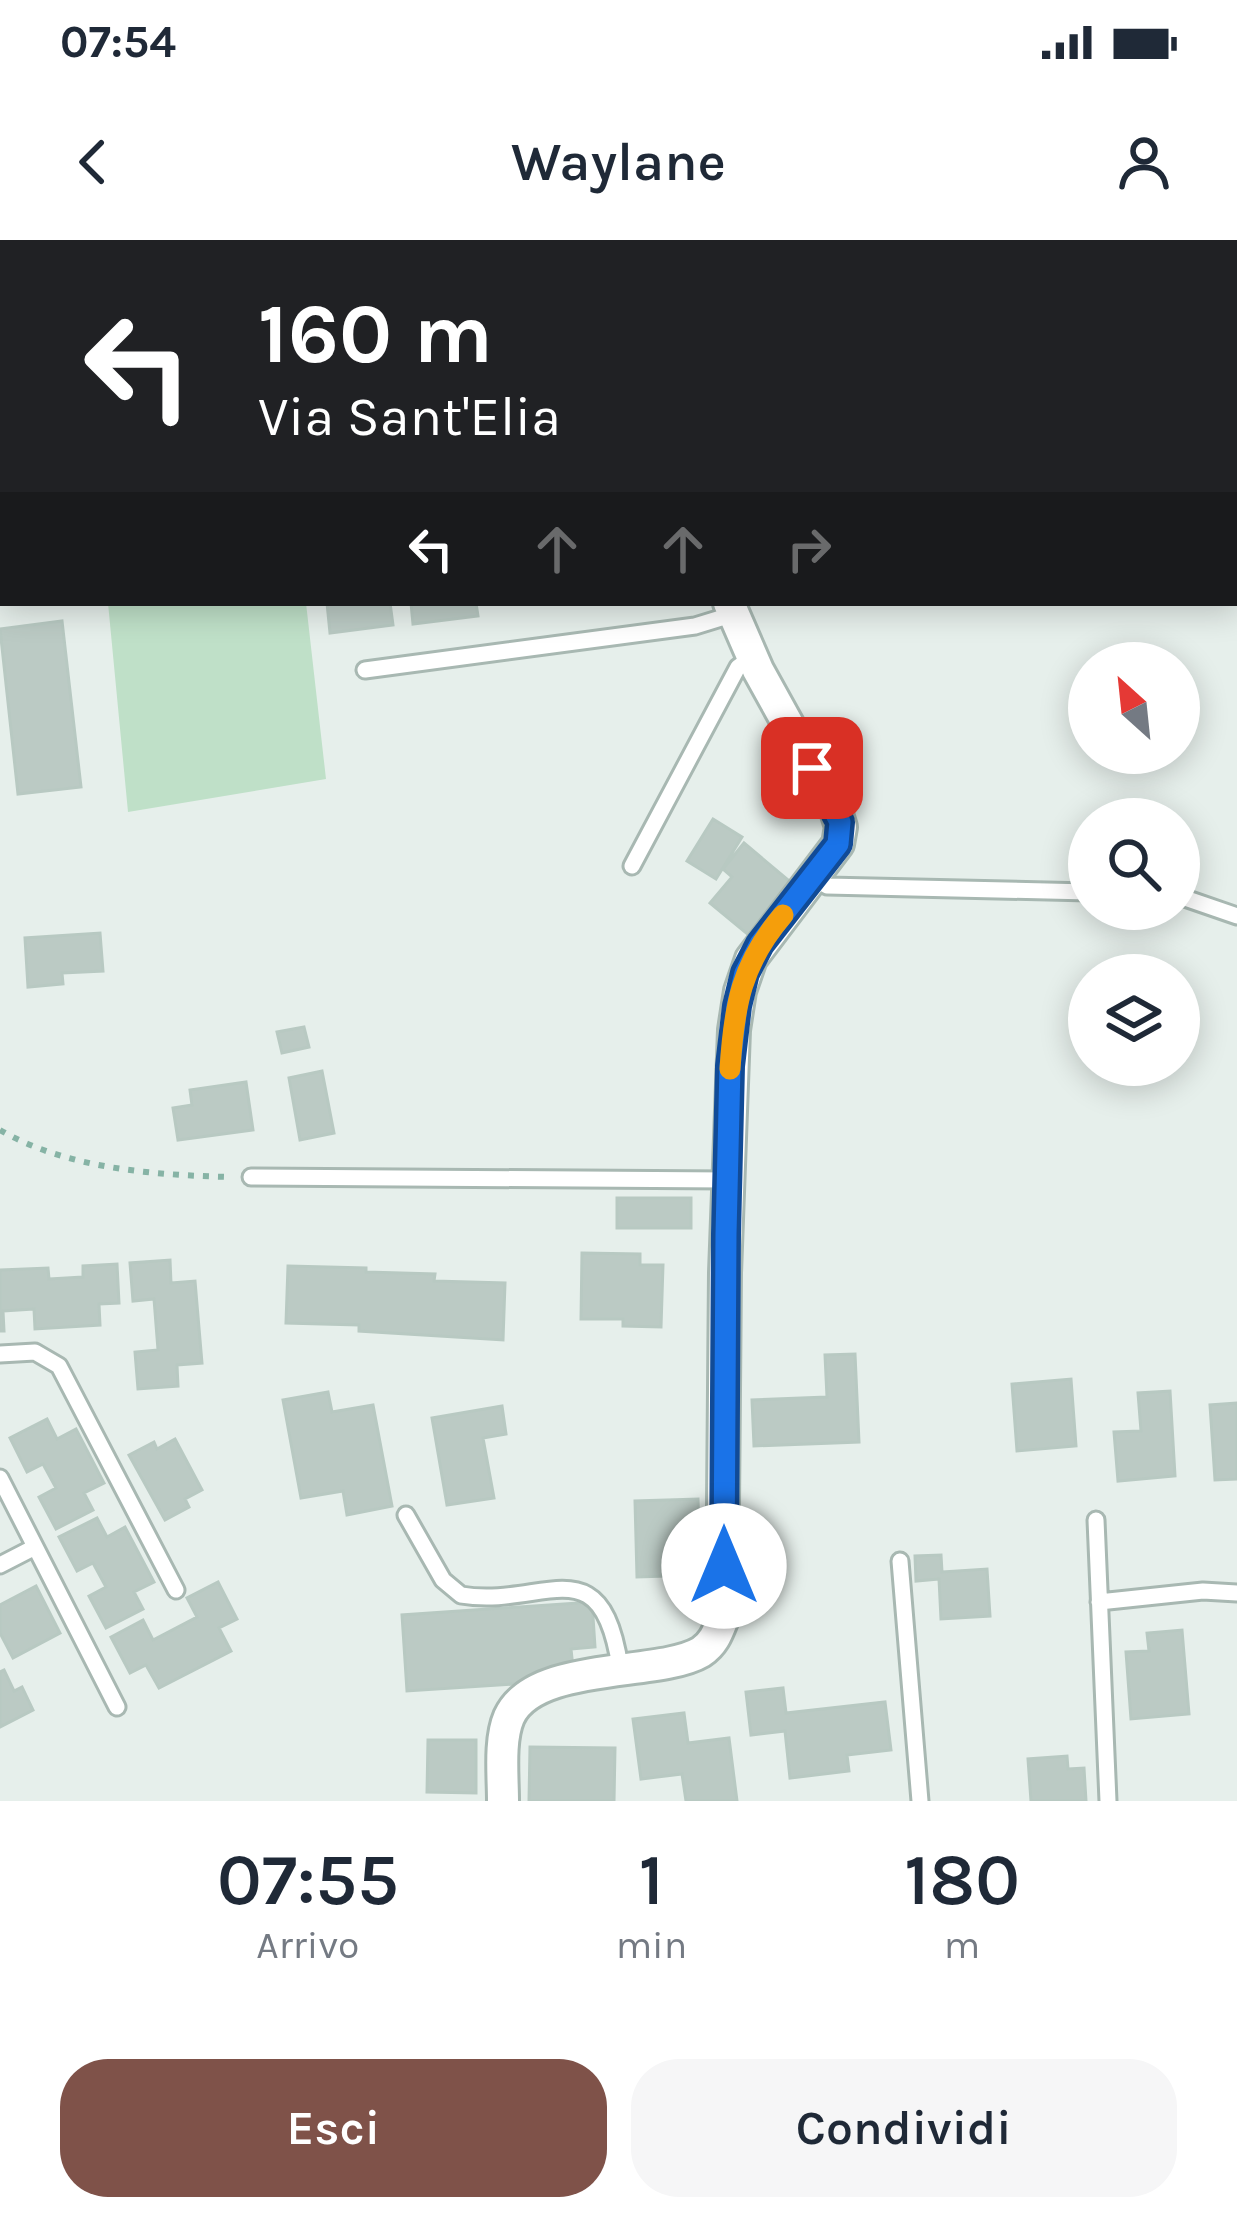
<!DOCTYPE html>
<html lang="it">
<style>
:root{--surface:#fff;--page:#f6f6f7;--text:#1f2937;--muted:#747a83;--accent:#7f5249}
body{margin:0;font-family:Karla,sans-serif;background:var(--page);color:var(--text);height:100vh;display:flex;flex-direction:column;font-size:45px;white-space:nowrap}
*{box-sizing:border-box;margin:0}
p{font-size:39px;color:var(--muted)}
.icon{flex:none;width:66px;height:66px;fill:none;stroke:currentColor;stroke-width:2;stroke-linecap:round;stroke-linejoin:round}
.map{position:relative;height:1561px;overflow:hidden}
.side{display:flex;flex-direction:column;background:var(--surface);flex:1}
.side>*{flex:none}
.banner{position:absolute;left:0px;top:0px;width:1239px;height:366px;box-shadow:0 6px 30px #0003;background:#202124;color:#fff;overflow:hidden}
.needle{width:78px;rotate:333deg}
.buttons{position:absolute;left:1068px;top:402px;display:grid;gap:24px}
.buttons a{display:grid;place-items:center;width:132px;height:132px;border-radius:50%;background:var(--surface);box-shadow:0 6px 30px #0003;font-size:60px}
.pin{position:absolute;display:grid;place-items:center;width:102px;height:102px;color:#fff;margin:-51px;border-radius:24px;box-shadow:0 6px 18px #0006}
.me{position:absolute;width:132px;margin:-66px;rotate:0deg;stroke-linejoin:round;filter:drop-shadow(0 0 9px #0008)}
.turn{display:flex;align-items:center;gap:42px;height:252px;padding:0 60px;font-size:54px}
.turn .icon{width:156px;height:156px;stroke-width:2.5}
.turn b{display:block;font-size:84px;line-height:102px}
.lanes{display:flex;align-items:center;height:114px;padding:0 60px;background:#0003;justify-content:center;gap:60px;direction:ltr}
.lanes .off{opacity:.35}
.eta{display:flex;justify-content:space-evenly;align-items:center;height:204px;text-align:center}
.eta b{font-size:72px;font-weight:600;line-height:84px}
.button{display:flex;gap:24px;margin-top:auto;padding:24px 60px}
.button a{flex:1;height:138px;border-radius:48px;background:var(--accent);color:#fff;font-size:48px;font-weight:600;line-height:138px;text-align:center}
.button a+a{background:var(--page);color:var(--text)}
.status{display:flex;justify-content:space-between;align-items:center;height:84px;padding:0 60px;background:var(--surface);direction:ltr}
.status svg{height:33px;fill:currentColor}
header{display:flex;justify-content:space-between;align-items:center;height:156px;padding:0 60px;background:var(--surface);font-size:54px;font-weight:600}
.map>svg:first-child{display:block}
</style>
<div class="status"><b>07:54</b><svg viewBox="0 0 49 12"><path d="M0 12V9h3v3zM5 12V6h3v6zM10 12V3h3v9zM15 12V0h3v12zM26 1h20v11H26zM47 4h2v5h-2z"/></svg></div>
<header><svg class="icon" aria-label="back" viewBox="0 0 24 24"><path d="M15 5l-7 7 7 7"/></svg>Waylane<svg class="icon" aria-label="person" viewBox="0 0 24 24"><circle cx="12" cy="8" r="4"/><path d="M4 21q1-7 8-7t8 7"/></svg></header>
<div class="map">
<svg width="1237" height="1561" viewBox="0 0 1237 1561">
<rect width="100%" height="100%" fill="#e6efeb"/>
<path fill="#bfe0c8" d="M0 0H679L3 3V76Z
M108 363H306L326 539 128 572Z"/>
<path fill="#bbcac4" stroke="#b8c9c2" stroke-width="3" d="M997 0H1085L995 3Z
M3 180V348H2L0 181Z
M327 363H390L393 385 330 393Z
M411 363H476L478 376 413 384Z
M62 381 81 547 18 554 0 389Z
M713 579 742 597 716 639 687 621Z
M744 603 794 645 751 697 710 663 732 637 723 629Z
M100 693 103 731 62 733 63 744 28 747 25 698Z
M304 787 309 807 282 813 277 792Z
M322 831 334 893 300 900 289 838Z
M246 842 253 890 178 900 173 868 192 865 190 850Z
M617 958H691V988H617Z
M582 1013 640 1014V1025H663L661 1087 623 1086V1079H581Z
M170 1020 171 1043 195 1041 202 1123 177 1125 178 1146 138 1149 135 1112 158 1110 154 1059 133 1061 130 1023Z
M117 1024 119 1063 99 1064 100 1085 35 1089 34 1069 3 1071 4 1091H0V1030L48 1028 49 1039 83 1037V1026Z
M288 1026 366 1028V1032L435 1034 434 1041 505 1043 503 1100 359 1091V1085L286 1083Z
M855 1114 859 1202 754 1206 752 1160 827 1157 825 1115Z
M1071 1139 1076 1206 1017 1211 1012 1144Z
M1170 1151 1175 1236 1118 1241 1114 1192 1141 1191 1138 1153Z
M328 1152 332 1172 373 1165 392 1266 347 1275 343 1251 301 1258 283 1160Z
M1237 1163V1239L1215 1240 1210 1165Z
M502 1166 506 1194 483 1198 494 1258 447 1265 432 1178Z
M47 1179 57 1199 76 1189 104 1243 84 1253 93 1270 56 1289 39 1257 56 1248 43 1224 27 1232 10 1198Z
M175 1199 202 1250 185 1259 189 1267 165 1280 129 1215 154 1202 157 1209Z
M698 1259 700 1335 637 1337 635 1261Z
M97 1278 107 1297 125 1287 154 1342 134 1352 143 1369 106 1388 89 1356 106 1347 93 1323 77 1331 59 1297Z
M941 1315 942 1332 987 1329 990 1376 941 1379 939 1339 916 1341 915 1316Z
M218 1342 237 1379 219 1388 231 1411 159 1448 146 1425 130 1433 111 1397 143 1380 153 1400 197 1377 187 1358Z
M36 1346 60 1393 13 1418 0 1393V1365Z
M592 1362 595 1407 571 1409 573 1428 529 1443 407 1451 402 1375Z
M1182 1390 1189 1474 1131 1479 1126 1412 1149 1411 1147 1393Z
M4 1430 14 1451 22 1447 33 1470 0 1487V1432Z
M783 1448 786 1473 885 1462 891 1510 847 1515 849 1531 790 1538 785 1491 751 1495 746 1452Z
M684 1473 688 1503 729 1498 737 1561H686L682 1534 641 1539 633 1479Z
M428 1500H476V1553L427 1552Z
M530 1507 615 1508 614 1561H529Z
M1067 1516 1068 1529 1084 1528 1086 1561H1031L1028 1519Z"/>
<g fill="none" stroke-linecap="round" stroke-linejoin="round">
<defs>
<path id="service" d="M962 3 964 0
M365 430 695 386 734 374
M632 626 738 427 752 417
M814 639 827 646 1089 652
M1179 656 1237 676
M251 937 727 940
M0 1114 35 1112 59 1126 176 1350
M0 1238 117 1467
M406 1275 443 1340 461 1355C544 1369 601 1302 620 1427
M1096 1280 1108 1561
M900 1321 920 1561
M0 1325 35 1307
M1099 1362 1203 1351 1237 1353"/>
<path id="minor" d="M417 3 418 0
M730 3 732 0
M503 1561C503 1536 499 1500 509 1477 534 1421 659 1437 701 1412 713 1404 717 1394 722 1381L725 1033 734 790 740 751 751 719 838 604 841 587 836 571 758 430 729 363"/>
</defs>
<use href="#service" stroke="#a8b8b2" stroke-width="21"/>
<use href="#minor" stroke="#a8b8b2" stroke-width="36"/>
<path stroke="#86b3a5" stroke-width="6" stroke-dasharray="6 9" stroke-linecap="butt" d="M0 890C67 929 155 935 230 937"/>
<use href="#service" stroke="#fff" stroke-width="15"/>
<use href="#minor" stroke="#fff" stroke-width="30"/>
</g>
<g fill="none" stroke-linecap="round" stroke-linejoin="round">
<defs>
<path id="route" d="M724 1326 726 994 730 826 737 766 745 733 760 704 838 604 840 582 812 528"/>
</defs>
<use href="#route" stroke="#114b97" stroke-width="30"/>
<use href="#route" stroke="#1a73e8" stroke-width="21"/>
<path stroke="#f59e0b" stroke-width="21" d="M730 829C734 766 741 724 783 675"/>
</g>
</svg>
<div class="buttons">
<a><svg class="needle" viewBox="-14 -14 28 28"><path d="M0-13l5 13h-10z" fill="#e53935"/><path d="M0 13l5-13h-10z" fill="#747a83"/></svg></a>
<a><svg class="icon" aria-label="search" viewBox="0 0 24 24"><circle cx="10" cy="10" r="6"/><path d="M15 15l6 6"/></svg></a>
<a><svg class="icon" aria-label="layers" viewBox="0 0 24 24"><path d="M12 4l9 5-9 5-9-5zM3 14l9 5 9-5"/></svg></a>
</div>
<div class="pin" style="left:812px;top:528px;background:#d93025"><svg class="icon" aria-label="arrive" viewBox="0 0 24 24"><path d="M6 21V4h12l-3 4 3 4H6"/></svg></div>
<svg class="me" style="left:724px;top:1326px" viewBox="-20 -20 40 40"><circle r="19" fill="#fff"/><path d="M0-13L10 11 0 6-10 11z" fill="#1a73e8"/></svg>
<div class="banner">
<div class="turn"><svg class="icon" aria-label="left" viewBox="0 0 24 24"><path d="M17 20v-9H6M10 6l-5 5 5 5"/></svg><div><b>160 m</b>Via Sant'Elia</div></div>
<div class="lanes"><svg class="icon" aria-label="left" viewBox="0 0 24 24"><path d="M17 20v-9H6M10 6l-5 5 5 5"/></svg><svg class="icon off" aria-label="ahead" viewBox="0 0 24 24"><path d="M12 20V5M6 11l6-6 6 6"/></svg><svg class="icon off" aria-label="ahead" viewBox="0 0 24 24"><path d="M12 20V5M6 11l6-6 6 6"/></svg><svg class="icon off" aria-label="right" viewBox="0 0 24 24"><path d="M7 20v-9h11M14 6l5 5-5 5"/></svg></div>
</div>
</div>
<section class="side">
<div class="eta">
<div><b>07:55</b><p>Arrivo</p></div>
<div><b>1</b><p>min</p></div>
<div><b>180</b><p>m</p></div>
</div>
<div class="button"><a>Esci</a><a>Condividi</a></div>
</section>
